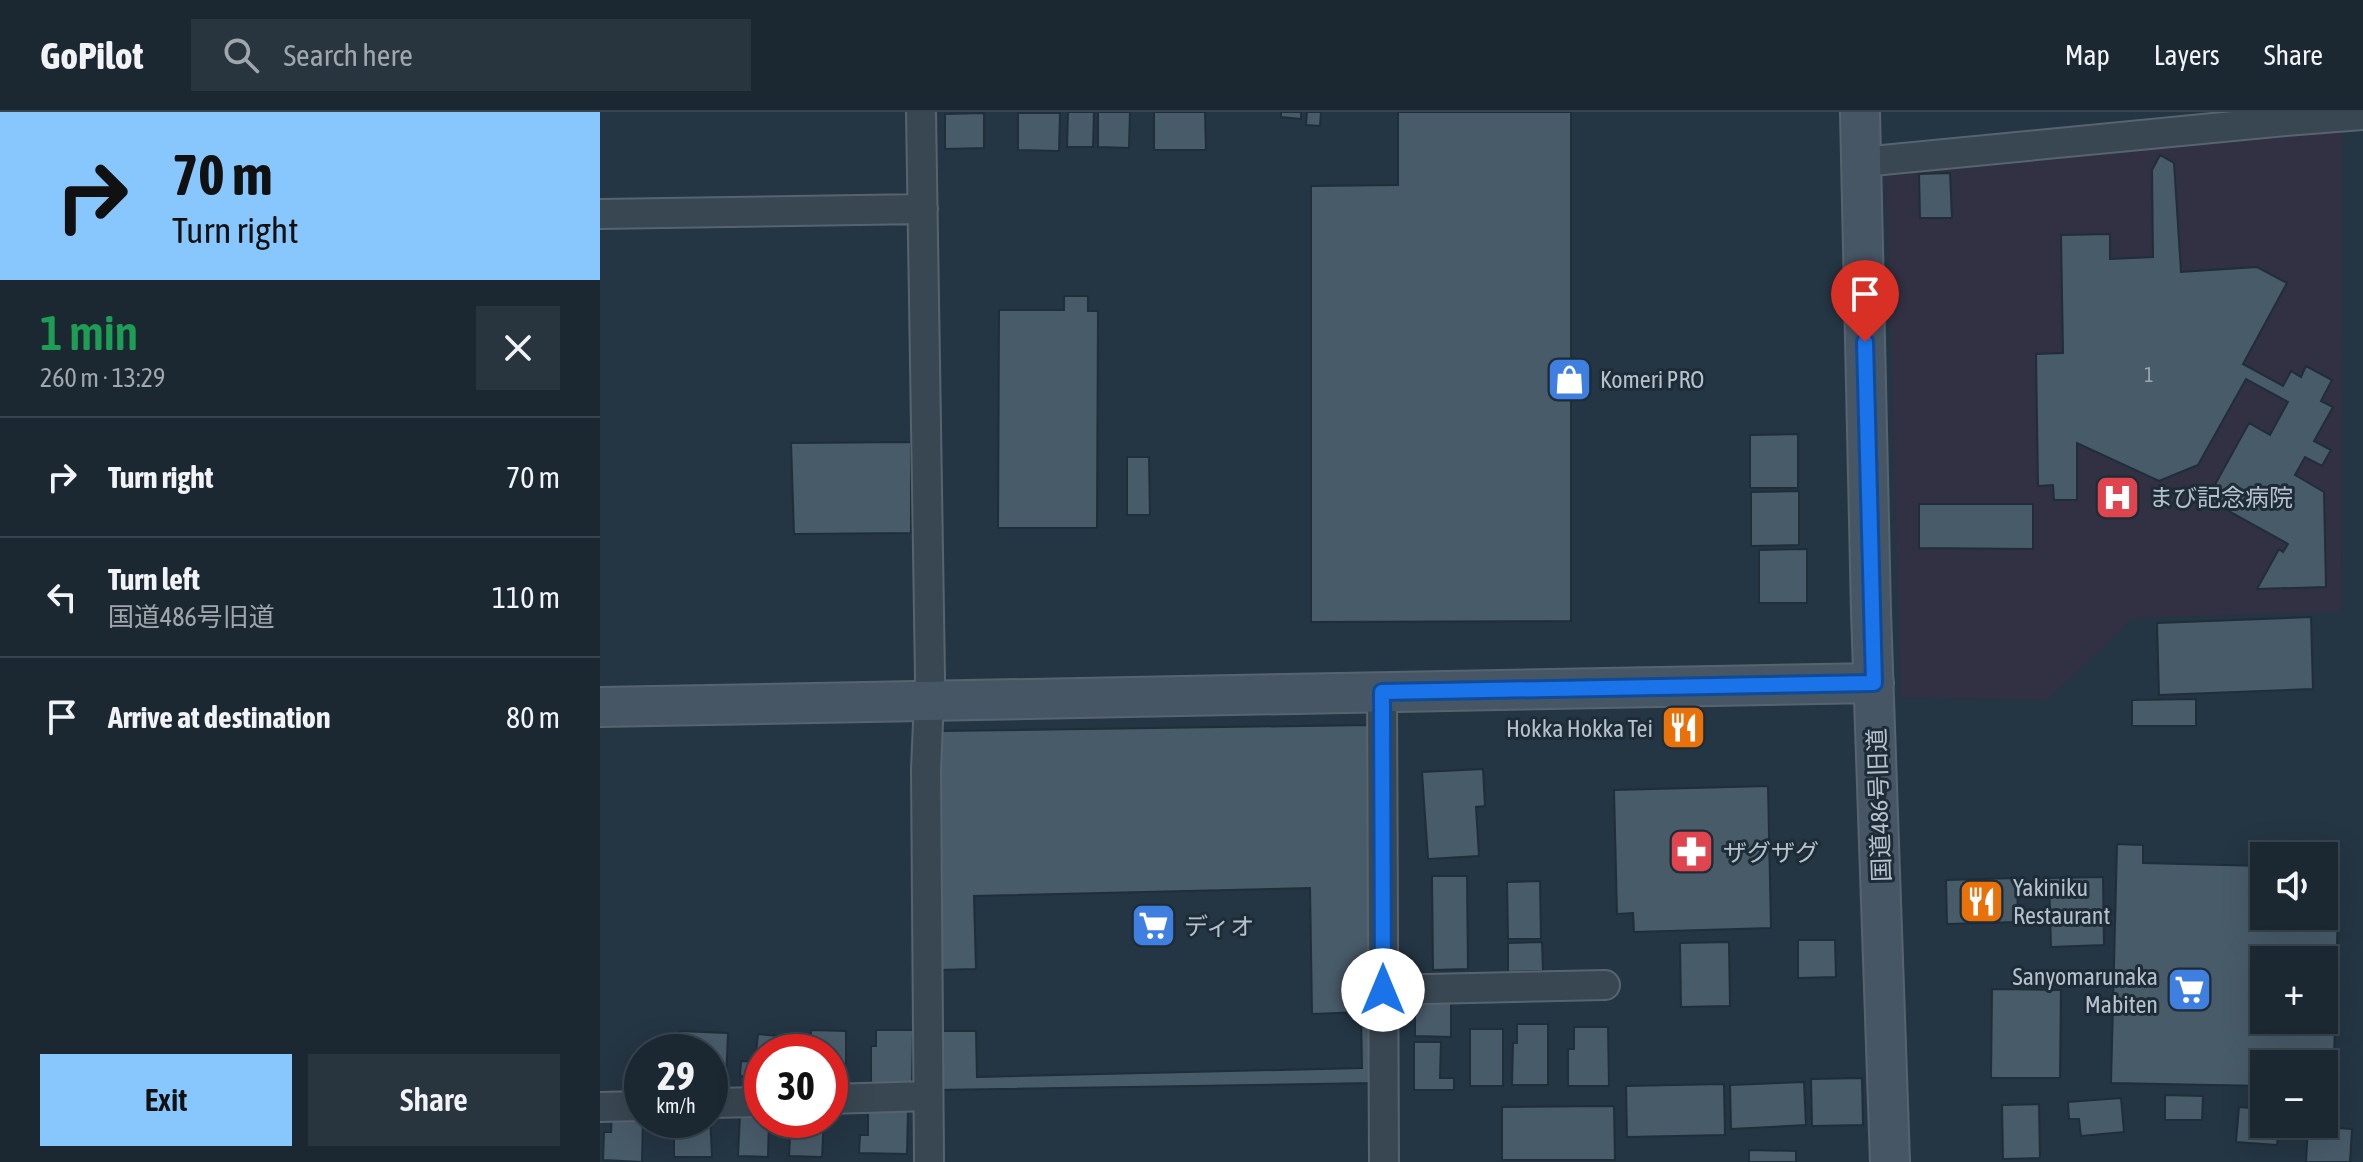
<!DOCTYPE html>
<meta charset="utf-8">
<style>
:root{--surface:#1b2832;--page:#28343e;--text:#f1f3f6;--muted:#a0a6ac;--line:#39444d;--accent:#88c6fe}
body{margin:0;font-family:"Asap Condensed","Noto Sans JP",sans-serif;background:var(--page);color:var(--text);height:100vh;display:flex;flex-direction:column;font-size:30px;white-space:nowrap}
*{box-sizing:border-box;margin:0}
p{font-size:26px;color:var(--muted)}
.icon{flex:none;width:44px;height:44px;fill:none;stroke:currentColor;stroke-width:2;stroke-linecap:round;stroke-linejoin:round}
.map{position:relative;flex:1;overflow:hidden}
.side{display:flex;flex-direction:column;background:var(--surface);width:600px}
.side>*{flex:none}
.top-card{background:#88c6fe;color:#111;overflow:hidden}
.buttons{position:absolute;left:1650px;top:730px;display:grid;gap:16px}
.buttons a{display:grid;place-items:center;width:88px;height:88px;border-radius:0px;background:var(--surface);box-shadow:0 8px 32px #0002,0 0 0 2px var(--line);font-size:40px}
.speed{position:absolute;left:24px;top:922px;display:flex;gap:16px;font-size:40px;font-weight:700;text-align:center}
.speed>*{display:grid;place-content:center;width:104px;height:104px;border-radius:50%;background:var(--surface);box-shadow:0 8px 32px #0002,0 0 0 2px var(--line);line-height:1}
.speed small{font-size:20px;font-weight:400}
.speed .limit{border:12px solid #d22;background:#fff;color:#111}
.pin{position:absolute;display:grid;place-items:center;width:68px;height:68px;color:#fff;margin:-82px -34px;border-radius:50% 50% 50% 0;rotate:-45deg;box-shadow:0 0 8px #0007}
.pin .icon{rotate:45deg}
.me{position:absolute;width:88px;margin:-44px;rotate:0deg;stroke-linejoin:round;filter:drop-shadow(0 0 6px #0008)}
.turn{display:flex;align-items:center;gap:28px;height:168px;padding:0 40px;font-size:36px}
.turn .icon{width:104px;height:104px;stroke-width:2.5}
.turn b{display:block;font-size:56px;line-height:68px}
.round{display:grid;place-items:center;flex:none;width:84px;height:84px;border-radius:0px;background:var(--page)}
.headline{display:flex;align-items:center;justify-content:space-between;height:136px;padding:0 40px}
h1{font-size:48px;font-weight:600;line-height:60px;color:#1e9e55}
.primary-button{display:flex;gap:16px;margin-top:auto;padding:16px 40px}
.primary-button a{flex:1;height:92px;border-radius:0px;background:var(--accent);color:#111;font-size:32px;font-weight:600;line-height:92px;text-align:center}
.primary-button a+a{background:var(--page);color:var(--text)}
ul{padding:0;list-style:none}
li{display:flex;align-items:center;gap:24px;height:120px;padding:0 40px;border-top:2px solid var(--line)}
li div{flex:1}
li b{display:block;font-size:30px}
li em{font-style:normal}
header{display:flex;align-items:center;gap:48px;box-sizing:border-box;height:112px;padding:0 40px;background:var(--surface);border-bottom:2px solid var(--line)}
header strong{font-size:38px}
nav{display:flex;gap:44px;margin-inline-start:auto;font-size:28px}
.search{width:560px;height:72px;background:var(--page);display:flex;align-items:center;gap:20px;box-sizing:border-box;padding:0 28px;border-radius:0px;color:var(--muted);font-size:30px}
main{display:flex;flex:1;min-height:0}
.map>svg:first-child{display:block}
</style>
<header>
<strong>GoPilot</strong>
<div class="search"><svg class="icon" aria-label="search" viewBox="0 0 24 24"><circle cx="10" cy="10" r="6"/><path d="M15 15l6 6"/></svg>Search here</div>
<nav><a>Map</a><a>Layers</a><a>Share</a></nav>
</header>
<main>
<section class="side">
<div class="top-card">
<div class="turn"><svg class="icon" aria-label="right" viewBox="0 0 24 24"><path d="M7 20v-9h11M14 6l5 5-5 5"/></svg><div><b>70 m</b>Turn right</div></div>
</div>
<div class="headline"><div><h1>1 min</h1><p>260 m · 13:29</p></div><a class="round"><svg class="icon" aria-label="close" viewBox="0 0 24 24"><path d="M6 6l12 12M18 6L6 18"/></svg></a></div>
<ul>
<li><svg class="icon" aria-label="right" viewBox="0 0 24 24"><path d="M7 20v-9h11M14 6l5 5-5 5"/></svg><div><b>Turn right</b></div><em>70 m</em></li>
<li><svg class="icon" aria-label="left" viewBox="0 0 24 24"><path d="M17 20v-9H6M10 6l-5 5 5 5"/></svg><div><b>Turn left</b><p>国道486号旧道</p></div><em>110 m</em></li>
<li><svg class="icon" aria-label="arrive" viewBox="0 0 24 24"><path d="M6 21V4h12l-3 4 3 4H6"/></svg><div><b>Arrive at destination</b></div><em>80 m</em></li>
</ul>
<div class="primary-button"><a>Exit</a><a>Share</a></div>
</section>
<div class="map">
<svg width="1763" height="1050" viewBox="0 0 1763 1050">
<rect width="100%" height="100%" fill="#243543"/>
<path fill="#313143" d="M1742 19 1741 500 1533 506 1447 588 1301 585 1286 64Z"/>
<path fill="#485b69" stroke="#1f2e39" stroke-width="2" fill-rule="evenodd" d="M468 0H494L493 35H467Z
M498 0H530L529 36 498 35Z
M554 0H605L606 38H554Z
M681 0H701V7L681 5Z
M707 0H721L720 14 706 13Z
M798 0H971V509L711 510V74L798 73Z
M384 1V36L345 37V2Z
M418 1H460L459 39 418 38Z
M1560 43 1574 51 1581 160 1657 155 1687 171 1643 252 1683 274 1691 259 1701 265 1706 254 1732 268 1721 289 1733 295 1714 329 1731 338 1722 354 1705 345 1695 363 1724 380 1726 475 1657 477 1679 437 1683 440 1688 432 1607 387 1649 311 1670 323 1688 290 1646 267 1598 353 1559 369 1477 331V388H1454L1453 373 1438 374 1436 242 1463 241 1461 123 1510 122V147L1553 145 1552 58Z
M1350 61 1352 106H1320L1319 62Z
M464 184H488V199H498L497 416H398L399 198H464Z
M1198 322V376H1150V323Z
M311 330V421L194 422 191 331Z
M527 345H549L550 403H527Z
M1199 379V433L1151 434V380Z
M1319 392H1433V437L1319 436Z
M1207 437V491H1159V438Z
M1711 505 1713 577 1559 583 1557 511Z
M1596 587V614H1532V588Z
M770 613 774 971 335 978 340 619Z
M883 657 885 694 876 695 879 744 828 747 822 660Z
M1168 674 1171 816 1034 820 1033 801 1017 802 1014 678Z
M1517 732 1543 733V751L1664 754V804H1724V756H1739L1734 950 1664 952V974L1511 971ZM1664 848H1724V908H1664Z
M832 764H867L868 857 833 858Z
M1503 765 1504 833 1451 835 1449 766Z
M1417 766 1418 810 1347 812 1346 768Z
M940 769 941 827H908L907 770Z
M710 776 712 902 761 900 762 956 377 965 376 919H339L338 858 376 857 374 784Z
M1198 828H1235L1236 865 1198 866Z
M942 830 943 859 908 860V831Z
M1129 830 1130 894 1081 895 1080 831Z
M1392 877 1461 878 1460 966H1391Z
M815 885H851V925L815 924Z
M917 912H948V973H912L913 931H917Z
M974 915H1008L1009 974H968V937H974Z
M870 917H903V974H870Z
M211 918 246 919V968L230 967V940H210Z
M276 918H313L312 974 271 973V934H276Z
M79 919 128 921 126 969 110 968V940H79Z
M158 922 189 925 188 940H162V966L140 964 141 949 155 950Z
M814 930H841L840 966H854V978H814Z
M1262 966 1263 1013 1212 1014 1211 967Z
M1204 970 1206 1013 1131 1017 1130 973Z
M1124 972 1125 1023 1027 1025 1026 974Z
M1565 983 1603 984 1602 1008H1565Z
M1521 986 1524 1020 1481 1024 1479 1007H1469L1468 990Z
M1439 992 1440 1046 1403 1047 1402 993Z
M1014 994 1015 1048H902V995Z
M1639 995 1664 997V1012H1679L1677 1033 1636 1030Z
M268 998 308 999 307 1042 259 1041 260 1023H268Z
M12 999 43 1008 42 1050 3 1048 4 1020H11Z
M110 1002 112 1045H74V1008H110Z
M140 1002 162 1003V1008H169L168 1045 138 1044Z
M191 1008H224L222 1045 189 1044Z
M1708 1014 1752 1017 1750 1050H1706Z
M1149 1038 1196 1039V1050H1149Z"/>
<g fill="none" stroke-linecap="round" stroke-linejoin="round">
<defs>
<path id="street" d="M321 0 330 565 326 657 329 1050
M1685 9 1763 3
M1262 50 1685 9V0
M0 102 323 97
M782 580 784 1050
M783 878 1005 873
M230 987 328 984
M110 991 162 990
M0 995 42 994"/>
<path id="secondary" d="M1260 0 1271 500 1290 1050
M0 595 1274 571"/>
</defs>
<use href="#street" stroke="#57646f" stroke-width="32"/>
<use href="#secondary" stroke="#57646f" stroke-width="42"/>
<use href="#street" stroke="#394752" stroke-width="28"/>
<use href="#secondary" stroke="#465665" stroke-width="38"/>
</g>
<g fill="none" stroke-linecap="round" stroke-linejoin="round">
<defs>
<path id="route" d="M783 878 782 580 1274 571 1265 230"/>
</defs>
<use href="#route" stroke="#114b97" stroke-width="20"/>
<use href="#route" stroke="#1a73e8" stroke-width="14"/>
</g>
<defs>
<symbol id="shop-square" viewBox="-11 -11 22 22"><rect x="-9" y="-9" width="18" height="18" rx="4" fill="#3f7fe0" stroke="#1d2c37"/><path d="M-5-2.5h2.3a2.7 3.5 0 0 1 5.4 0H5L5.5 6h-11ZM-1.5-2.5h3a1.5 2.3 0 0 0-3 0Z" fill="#fff"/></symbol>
<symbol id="hospital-square" viewBox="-11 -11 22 22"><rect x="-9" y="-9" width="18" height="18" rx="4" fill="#e0444e" stroke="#1d2c37"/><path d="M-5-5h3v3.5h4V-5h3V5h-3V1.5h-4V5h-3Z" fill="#fff"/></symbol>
<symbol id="restaurant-square" viewBox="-11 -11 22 22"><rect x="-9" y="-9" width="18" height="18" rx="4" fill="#e8710a" stroke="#1d2c37"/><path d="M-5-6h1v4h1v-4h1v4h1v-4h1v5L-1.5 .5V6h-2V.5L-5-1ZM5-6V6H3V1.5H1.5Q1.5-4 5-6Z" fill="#fff"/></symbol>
<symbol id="pharmacy-square" viewBox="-11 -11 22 22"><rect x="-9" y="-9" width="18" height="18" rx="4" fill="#e0444e" stroke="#1d2c37"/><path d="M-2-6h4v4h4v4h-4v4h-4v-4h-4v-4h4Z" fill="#fff"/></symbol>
<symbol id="supermarket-square" viewBox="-11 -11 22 22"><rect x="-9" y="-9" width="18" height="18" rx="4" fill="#3f7fe0" stroke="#1d2c37"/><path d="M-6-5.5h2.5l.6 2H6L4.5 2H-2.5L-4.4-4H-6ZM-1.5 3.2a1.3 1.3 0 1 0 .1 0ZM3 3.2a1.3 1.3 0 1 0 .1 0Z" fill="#fff"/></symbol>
</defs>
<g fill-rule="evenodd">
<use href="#shop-square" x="944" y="242" width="51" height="51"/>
<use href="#hospital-square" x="1492" y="360" width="51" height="51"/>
<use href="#restaurant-square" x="1058" y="590" width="51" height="51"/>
<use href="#pharmacy-square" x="1066" y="714" width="51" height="51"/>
<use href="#restaurant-square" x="1356" y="764" width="51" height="51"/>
<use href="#supermarket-square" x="528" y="788" width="51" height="51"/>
<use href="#supermarket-square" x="1564" y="852" width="51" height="51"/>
</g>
<g text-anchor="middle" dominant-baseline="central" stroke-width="6" stroke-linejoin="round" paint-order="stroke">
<g font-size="20" fill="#9aa8b3">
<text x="1549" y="262">1</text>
</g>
<g font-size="24" fill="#b6c1cc" stroke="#1d2c37" text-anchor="start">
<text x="1000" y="267">Komeri PRO</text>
<text x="1549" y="385">まび記念病院</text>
<text x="1053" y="616" text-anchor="end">Hokka Hokka Tei</text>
<text x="1123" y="740">ザグザグ</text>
<text x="1413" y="775">Yakiniku<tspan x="1413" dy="28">Restaurant</tspan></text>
<text x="584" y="814">ディオ</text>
<text x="1558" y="864" text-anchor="end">Sanyomarunaka<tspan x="1558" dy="28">Mabiten</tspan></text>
</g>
<g font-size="24" fill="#b6c1cc" stroke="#1d2c37">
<text transform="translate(1279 693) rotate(-92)">国道486号旧道</text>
</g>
</g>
</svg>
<div class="buttons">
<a><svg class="icon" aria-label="sound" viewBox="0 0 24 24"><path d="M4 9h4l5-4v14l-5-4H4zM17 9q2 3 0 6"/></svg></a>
<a>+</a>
<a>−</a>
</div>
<div class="speed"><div>29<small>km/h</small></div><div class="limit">30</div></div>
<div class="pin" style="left:1265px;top:230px;background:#d93025"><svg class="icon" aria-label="arrive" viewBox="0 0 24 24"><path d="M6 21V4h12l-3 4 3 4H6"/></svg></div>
<svg class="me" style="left:783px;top:878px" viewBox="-20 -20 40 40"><circle r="19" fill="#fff"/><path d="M0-13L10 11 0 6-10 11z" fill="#1a73e8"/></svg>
</div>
</main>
